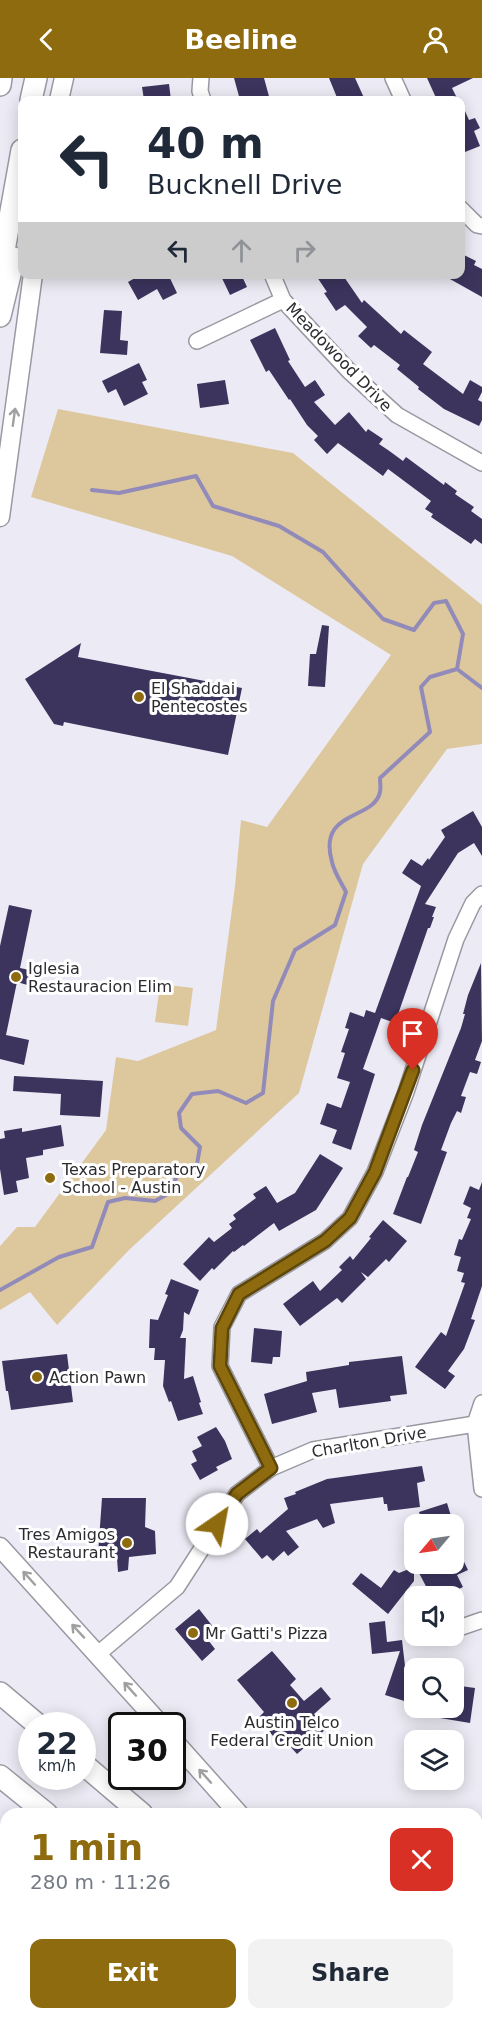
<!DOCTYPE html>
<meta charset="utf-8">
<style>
:root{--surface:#fff;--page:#f2f2f3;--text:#1f2937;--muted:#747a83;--accent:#8e6b0e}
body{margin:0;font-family:"DejaVu Sans",sans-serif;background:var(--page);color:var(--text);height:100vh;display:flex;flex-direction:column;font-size:22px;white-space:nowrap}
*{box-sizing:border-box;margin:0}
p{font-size:20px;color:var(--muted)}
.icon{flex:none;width:33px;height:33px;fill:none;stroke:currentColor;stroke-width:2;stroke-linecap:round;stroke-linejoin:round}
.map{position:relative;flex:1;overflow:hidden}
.panel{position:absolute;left:0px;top:1730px;width:483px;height:212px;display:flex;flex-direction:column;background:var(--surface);border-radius:18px 18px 0 0;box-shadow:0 3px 15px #0003}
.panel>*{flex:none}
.hud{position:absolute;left:18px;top:18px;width:447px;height:183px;border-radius:12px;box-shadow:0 3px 15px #0003;background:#fff;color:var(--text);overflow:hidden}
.needle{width:39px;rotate:241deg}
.controls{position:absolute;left:404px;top:1436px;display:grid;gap:12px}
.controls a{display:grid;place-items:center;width:60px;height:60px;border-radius:12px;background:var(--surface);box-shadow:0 3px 15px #0003;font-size:30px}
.speed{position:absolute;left:18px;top:1634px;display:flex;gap:12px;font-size:30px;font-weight:700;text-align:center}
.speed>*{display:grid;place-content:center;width:78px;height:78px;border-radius:50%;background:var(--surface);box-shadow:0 3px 15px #0003;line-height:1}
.speed small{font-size:15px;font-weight:400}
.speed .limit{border:3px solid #111;border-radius:9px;background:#fff;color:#111}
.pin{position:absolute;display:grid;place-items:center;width:51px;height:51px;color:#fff;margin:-62px -26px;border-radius:50% 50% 50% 0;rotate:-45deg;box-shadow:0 0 6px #0007}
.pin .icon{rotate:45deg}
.me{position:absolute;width:66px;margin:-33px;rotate:33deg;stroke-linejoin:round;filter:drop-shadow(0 0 4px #0008)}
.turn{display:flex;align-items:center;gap:21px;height:126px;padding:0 30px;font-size:27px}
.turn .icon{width:78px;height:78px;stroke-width:2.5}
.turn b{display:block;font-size:42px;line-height:51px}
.lanes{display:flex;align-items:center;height:57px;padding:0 30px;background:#0003;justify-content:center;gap:30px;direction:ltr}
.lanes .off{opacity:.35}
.round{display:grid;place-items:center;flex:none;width:63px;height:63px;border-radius:12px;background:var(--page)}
.overview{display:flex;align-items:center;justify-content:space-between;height:102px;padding:0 30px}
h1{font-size:36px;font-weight:600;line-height:45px;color:var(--accent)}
.action{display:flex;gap:12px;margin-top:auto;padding:12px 30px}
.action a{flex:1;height:69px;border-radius:12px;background:var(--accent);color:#fff;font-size:24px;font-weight:600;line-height:69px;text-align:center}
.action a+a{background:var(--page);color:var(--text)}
header{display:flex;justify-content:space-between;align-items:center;height:78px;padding:0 30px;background:var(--accent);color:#fff;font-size:27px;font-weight:600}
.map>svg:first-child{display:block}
</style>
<header><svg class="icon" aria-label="back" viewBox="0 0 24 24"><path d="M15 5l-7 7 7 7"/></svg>Beeline<svg class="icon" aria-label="person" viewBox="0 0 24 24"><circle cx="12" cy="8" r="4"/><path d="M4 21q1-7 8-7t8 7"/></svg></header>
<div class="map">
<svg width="482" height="1940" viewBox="0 0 482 1940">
<rect width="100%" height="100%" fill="#ecebf5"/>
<path fill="#ddc89e" d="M58 331 293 375 482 527V666L447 671 363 786 299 1015 129 1172 57 1247 30 1214 0 1232V1168L17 1149H35L106 1052 116 979 138 983 216 952 235 808 241 742 267 749 391 577 232 478 31 419Z
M160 906 193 910 188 948 155 944Z"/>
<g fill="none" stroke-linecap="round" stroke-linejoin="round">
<path stroke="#928bba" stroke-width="4" d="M92 412 119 415 196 398 213 428 279 448 323 474 383 541 414 552 434 525 446 523 463 556 457 591 482 610
M0 1212 59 1179 92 1169 108 1124 125 1120 155 1123 166 1117 178 1097 197 1086 200 1069 181 1050 179 1035 192 1016 218 1013 246 1025 263 1015 273 923 295 872 335 847 346 814C341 804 334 794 332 784 317 731 374 743 380 714 381 710 380 704 380 700L430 654 421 609 430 599 457 591"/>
</g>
<path fill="#3c345d" d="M234 0H264L270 22H240Z
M329 0H355L365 22H338Z
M427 0H473L452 10 458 22H437Z
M169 6 171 22H144L142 9Z
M460 22 469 42 475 40 480 50 474 53 480 68 460 76Z
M460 175 476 183 474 187 482 191V219L441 196H460Z
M142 196H168L177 215 163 222 157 211 138 222 128 204Z
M220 196H241L247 209 230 217Z
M315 196H342L362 225 364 222 401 256 404 252 432 274 423 286 463 316 470 302 482 309V314L478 322 482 324V342L479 348 444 331 418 311 419 309 397 291 400 287 374 267 371 270 358 258 367 249 345 227 336 233 324 215 327 214Z
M104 232 122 233 120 262 128 263 127 277 100 275Z
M275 250 290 282 288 283 305 309 315 302 325 317 314 324 335 347 349 334 366 354 368 351 383 361 379 366 388 372 403 383 406 379 444 407 445 404 457 413 455 416 474 429 471 433 482 441V466L475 461 471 466 431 439 433 436 425 431 431 423 388 391 383 398 338 365 327 376 314 362 318 358 307 347 290 321 289 322 269 292 266 294 250 262Z
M139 285 147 302 142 304 148 316 124 328 116 311 108 315 102 303Z
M225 302 229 326 200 330 197 306Z
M322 547 329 548 325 609 308 608 310 576H316Z
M81 565 78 579 242 610 228 677 64 644 63 648 54 646 25 601Z
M473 733 482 749V778L474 765 458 775 425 826 436 829 432 839H434L430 850H428L395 945 381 940 363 991 375 996 351 1072 332 1065 337 1052 320 1046 327 1025 341 1030 350 1004 337 1000 345 975 341 974 349 951 345 950 350 934 364 939 366 932 375 935 421 808 402 795 411 781 422 788 428 780 429 782 445 759 441 752Z
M9 827 32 832 20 890 34 893 31 908 17 904 6 957 29 962 24 987 0 981V868Z
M481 885 482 963 475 982 481 984 477 996 470 994 461 1018 466 1019 461 1035 457 1033 451 1045 441 1072 447 1074 421 1146 393 1136 407 1099H408L418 1074 414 1072 422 1047 461 950 465 936H463L468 917Z
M14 998 103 1003 100 1039 60 1037 61 1016 13 1013Z
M61 1047 64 1068 43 1072V1077L26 1080 29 1100 16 1103 18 1114 4 1117 0 1091V1061L5 1060 4 1053 22 1050V1054Z
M320 1076 343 1090 316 1132 279 1153 274 1145 244 1168 243 1167 234 1174 233 1173 214 1192 212 1190 200 1203 183 1186 209 1159 214 1164 232 1150 229 1146 236 1141 233 1137 256 1120 253 1116 266 1108 277 1125 295 1115Z
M482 1104V1208L471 1241 475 1242 464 1271 448 1293 455 1298 445 1311 415 1289 441 1254 446 1258 465 1205 461 1204 464 1195 457 1193 461 1179 454 1177 459 1161 462 1162 471 1141 467 1140 471 1130 463 1126 470 1108 479 1112Z
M383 1142 407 1163 389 1184 386 1181 368 1199 361 1194 366 1201 342 1225 337 1220 300 1248 283 1226 313 1203 320 1213 342 1192 339 1189 350 1178 353 1182 371 1160 369 1159Z
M171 1201 199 1212 189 1237 184 1234 183 1252 180 1260H186L184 1301 193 1298 201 1324 199 1325 203 1336 178 1343 171 1323 169 1324 163 1308 165 1282H154L155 1270H149L150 1241 158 1242 168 1217 165 1216Z
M254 1250 282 1253 280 1279H273L272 1286 251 1284Z
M67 1276 73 1324 11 1332 8 1313H6L2 1283Z
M402 1278 407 1316 390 1318 391 1323 339 1330 336 1311 312 1315 317 1334 272 1346 264 1316 307 1303 306 1294 349 1287V1284Z
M216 1349 225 1363 232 1381 216 1389 218 1392 200 1402 191 1386 197 1383 192 1373 202 1368 197 1359Z
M422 1388 425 1403 417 1405 420 1429 388 1433 387 1426H384L383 1419 330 1426 335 1445 323 1450 317 1441 286 1453 299 1469 288 1478 284 1473 273 1483 267 1477 262 1481 245 1461 257 1451 260 1455 288 1431 284 1420 296 1416 295 1414 327 1401Z
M102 1420H146L145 1449 155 1453 156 1476 129 1479 128 1492 118 1494 117 1480 98 1476Z
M447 1425 451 1438 444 1441 446 1446H423L419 1434Z
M453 1461 468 1492 457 1497 463 1509 445 1518H439L435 1511 429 1514 419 1495 439 1485H453Z
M414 1489V1503L388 1536 352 1506 361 1495 381 1510 394 1492 399 1495Z
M199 1531 214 1550 205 1558 215 1571 202 1583 175 1551Z
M385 1543 387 1564 402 1562 405 1588 414 1591 410 1602 414 1603V1626L385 1617 400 1573 372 1576 369 1545Z
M272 1573 296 1601 290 1607 304 1623 321 1609 331 1621 314 1636 326 1651 297 1676 288 1666 283 1670 258 1640 264 1634 237 1602Z
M453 1607 475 1610 470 1645 416 1636V1629H453Z"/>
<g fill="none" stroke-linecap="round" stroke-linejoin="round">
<defs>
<path id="minor" d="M201 0 200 13 203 22
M393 0 403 22
M460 130 477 147 482 148
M272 196 283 222 349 293 397 337 482 385
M197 263 283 222
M482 1325 475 1346 482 1411
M271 1390 220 1288 222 1249 239 1216 325 1163 350 1140 375 1094 406 1014 456 861 473 825 482 816
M453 1552 482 1542
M437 1557H438
M98 1576 177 1509 237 1416 271 1390 313 1372 475 1346"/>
<path id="major" d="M59 22 64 0
M0 439 33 196
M0 1469 161 1647
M172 1661 239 1736
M0 1830 6 1833
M227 1935 235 1940
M448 1935 455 1940"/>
<path id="highway" d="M0 7 1 0
M31 22 36 0
M0 195 22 72
M0 238 14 180
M0 1615 38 1647
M82 1685 142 1736
M0 1698 47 1736
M257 1935 263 1940
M298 1935 305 1940
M383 1935 390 1940
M419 1935 423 1940"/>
</defs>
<use href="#minor" stroke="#9a99a2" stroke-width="18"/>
<use href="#major" stroke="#9a99a2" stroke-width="21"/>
<use href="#highway" stroke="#9a99a2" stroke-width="24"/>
<use href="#minor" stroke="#fff" stroke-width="15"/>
<use href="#major" stroke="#fff" stroke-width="18"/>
<use href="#highway" stroke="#fff" stroke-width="21"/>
</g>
<defs><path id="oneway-shaft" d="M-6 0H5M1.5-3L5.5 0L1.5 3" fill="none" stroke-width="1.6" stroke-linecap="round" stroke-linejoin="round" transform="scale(1.5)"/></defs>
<g stroke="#a0a0a1">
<use href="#oneway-shaft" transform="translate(14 339) rotate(-82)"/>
<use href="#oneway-shaft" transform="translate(29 1500) rotate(-132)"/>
<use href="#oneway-shaft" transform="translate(78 1553) rotate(-133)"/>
<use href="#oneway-shaft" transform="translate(130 1611) rotate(-132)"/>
<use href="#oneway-shaft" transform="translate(205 1698) rotate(-132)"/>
</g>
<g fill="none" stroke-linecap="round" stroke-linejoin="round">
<defs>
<path id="route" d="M217 1446 237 1416 271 1390 220 1288 222 1250 239 1216 325 1163 350 1140 375 1094 413 992"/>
</defs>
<use href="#route" stroke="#5c4609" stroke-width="15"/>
<use href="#route" stroke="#8e6b0e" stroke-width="10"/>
</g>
<g fill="#8e6b0e" stroke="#fff" stroke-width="2">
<circle cx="139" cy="619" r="6"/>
<circle cx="16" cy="899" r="6"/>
<circle cx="50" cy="1100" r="6"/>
<circle cx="37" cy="1299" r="6"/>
<circle cx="127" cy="1465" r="6"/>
<circle cx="193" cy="1555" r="6"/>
<circle cx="292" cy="1625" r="6"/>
</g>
<g text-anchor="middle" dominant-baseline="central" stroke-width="6" stroke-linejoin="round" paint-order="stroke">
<g font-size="16" fill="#2c2b2f" stroke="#fff">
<text transform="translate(339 279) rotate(46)">Meadowood Drive</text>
<text transform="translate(369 1364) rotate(-10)">Charlton Drive</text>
</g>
<g font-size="16" fill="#2c2b2f" stroke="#fff" text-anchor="start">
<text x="151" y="610">El Shaddai<tspan x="151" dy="18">Pentecostes</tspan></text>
<text x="28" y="890">Iglesia<tspan x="28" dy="18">Restauracion Elim</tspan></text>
<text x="62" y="1091">Texas Preparatory<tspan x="62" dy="18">School - Austin</tspan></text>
<text x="49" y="1299">Action Pawn</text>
<text x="115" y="1456" text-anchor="end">Tres Amigos<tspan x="115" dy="18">Restaurant</tspan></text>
<text x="205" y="1555">Mr Gatti's Pizza</text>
<text x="292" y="1644" text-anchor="middle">Austin Telco<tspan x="292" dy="18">Federal Credit Union</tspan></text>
</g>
</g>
</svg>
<div class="controls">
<a><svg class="needle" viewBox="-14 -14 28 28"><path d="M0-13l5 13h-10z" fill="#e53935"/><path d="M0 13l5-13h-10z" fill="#747a83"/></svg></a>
<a><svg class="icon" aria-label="sound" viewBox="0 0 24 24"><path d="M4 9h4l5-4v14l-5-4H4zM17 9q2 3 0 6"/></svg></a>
<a><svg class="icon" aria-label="search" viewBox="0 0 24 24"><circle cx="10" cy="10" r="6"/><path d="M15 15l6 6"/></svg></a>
<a><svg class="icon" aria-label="layers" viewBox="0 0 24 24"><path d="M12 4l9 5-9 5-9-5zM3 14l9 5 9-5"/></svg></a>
</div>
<div class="speed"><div>22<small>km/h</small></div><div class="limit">30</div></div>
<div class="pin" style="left:413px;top:992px;background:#d93025"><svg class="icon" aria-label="arrive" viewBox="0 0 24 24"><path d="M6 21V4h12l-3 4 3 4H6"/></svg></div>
<svg class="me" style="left:217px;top:1446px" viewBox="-20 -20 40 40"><circle r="19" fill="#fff"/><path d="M0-13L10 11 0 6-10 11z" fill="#8e6b0e"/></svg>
<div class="hud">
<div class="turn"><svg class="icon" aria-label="left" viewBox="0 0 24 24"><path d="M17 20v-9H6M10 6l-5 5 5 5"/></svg><div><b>40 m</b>Bucknell Drive</div></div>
<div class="lanes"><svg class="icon" aria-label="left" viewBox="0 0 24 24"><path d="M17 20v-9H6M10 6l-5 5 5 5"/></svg><svg class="icon off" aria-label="ahead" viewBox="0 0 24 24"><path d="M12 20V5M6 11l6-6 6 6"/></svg><svg class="icon off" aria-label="right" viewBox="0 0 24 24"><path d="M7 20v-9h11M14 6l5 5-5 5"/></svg></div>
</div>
<section class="panel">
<div class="overview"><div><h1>1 min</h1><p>280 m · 11:26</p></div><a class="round" style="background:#d93025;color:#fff"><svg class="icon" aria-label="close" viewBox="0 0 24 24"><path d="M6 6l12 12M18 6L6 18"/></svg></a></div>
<div class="action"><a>Exit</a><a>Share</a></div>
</section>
</div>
